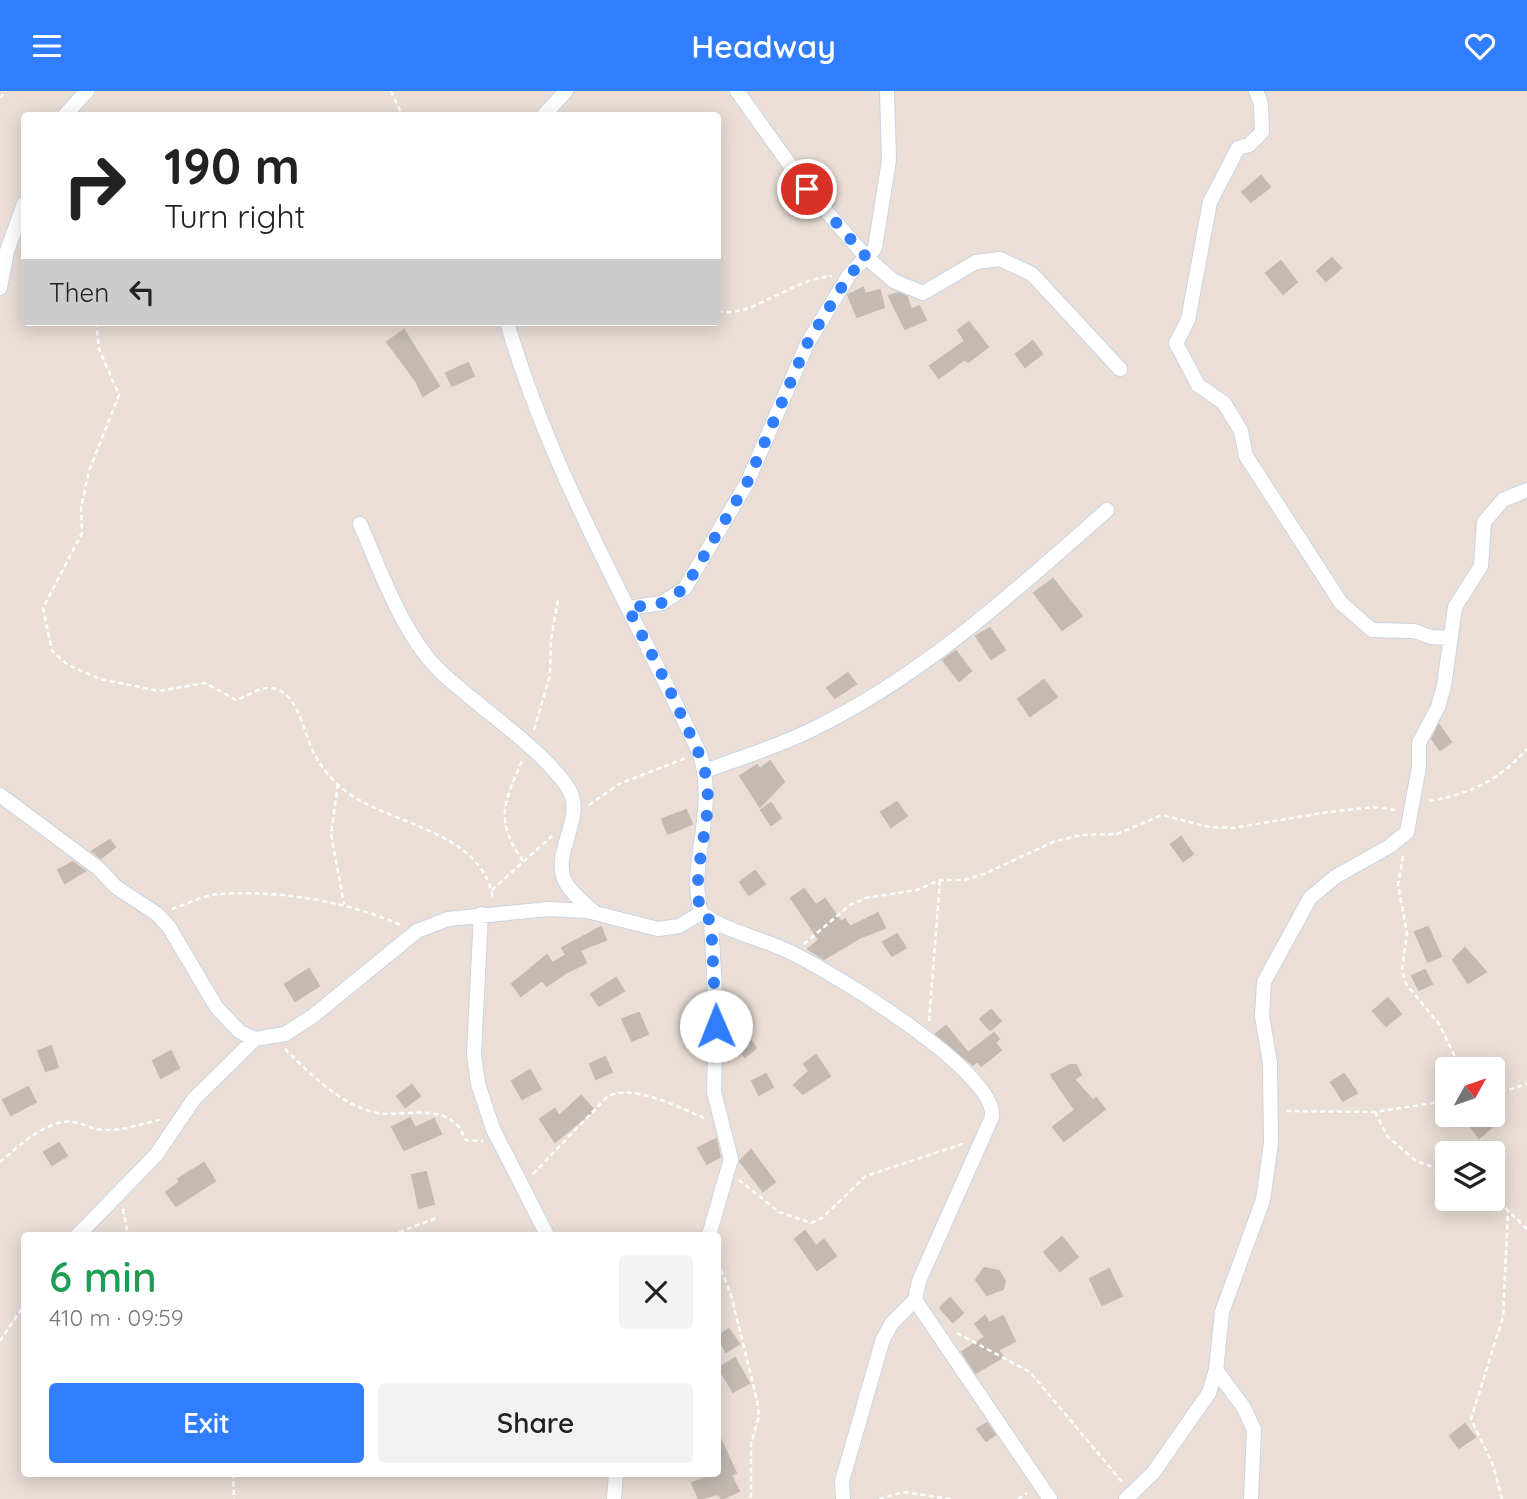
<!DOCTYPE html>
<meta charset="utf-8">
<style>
:root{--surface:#fff;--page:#f2f2f2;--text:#222;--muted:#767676;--accent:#307efe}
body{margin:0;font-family:Quicksand,sans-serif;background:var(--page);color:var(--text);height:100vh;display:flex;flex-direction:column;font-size:26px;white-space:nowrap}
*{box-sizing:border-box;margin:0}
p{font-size:23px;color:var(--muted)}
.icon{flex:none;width:38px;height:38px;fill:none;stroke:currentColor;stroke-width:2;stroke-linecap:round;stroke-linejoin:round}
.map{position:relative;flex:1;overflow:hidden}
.side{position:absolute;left:21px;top:1141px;width:700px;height:245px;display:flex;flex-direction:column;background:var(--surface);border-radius:7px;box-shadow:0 4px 18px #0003}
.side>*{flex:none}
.banner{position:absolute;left:21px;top:21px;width:700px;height:214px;border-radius:7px;box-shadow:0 4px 18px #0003;background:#fff;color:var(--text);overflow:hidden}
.needle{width:46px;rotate:50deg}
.fabs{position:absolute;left:1435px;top:966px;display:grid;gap:14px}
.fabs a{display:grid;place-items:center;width:70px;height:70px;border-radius:7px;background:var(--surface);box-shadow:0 4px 18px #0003;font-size:35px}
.pin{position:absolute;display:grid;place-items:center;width:60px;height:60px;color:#fff;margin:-30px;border:4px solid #fff;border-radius:50%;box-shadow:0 2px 7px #0007}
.me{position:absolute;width:77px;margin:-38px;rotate:359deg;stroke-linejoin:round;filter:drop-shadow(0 0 5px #0008)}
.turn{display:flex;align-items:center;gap:24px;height:147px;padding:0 28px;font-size:32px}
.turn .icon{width:91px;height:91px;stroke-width:2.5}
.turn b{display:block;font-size:49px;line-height:60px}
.then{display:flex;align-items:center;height:66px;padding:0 28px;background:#0003;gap:14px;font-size:26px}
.round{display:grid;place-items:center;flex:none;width:74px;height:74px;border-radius:7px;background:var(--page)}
.overview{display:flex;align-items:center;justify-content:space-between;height:119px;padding:0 28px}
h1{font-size:42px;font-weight:600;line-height:52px;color:#1e9e55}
.cta{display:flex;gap:14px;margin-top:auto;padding:14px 28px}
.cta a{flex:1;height:80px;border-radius:7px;background:var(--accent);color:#fff;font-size:28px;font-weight:600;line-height:80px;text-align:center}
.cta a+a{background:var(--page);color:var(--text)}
header{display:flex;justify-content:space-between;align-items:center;height:91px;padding:0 28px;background:var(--accent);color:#fff;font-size:32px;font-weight:600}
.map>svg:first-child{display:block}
</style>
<header><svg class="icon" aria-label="menu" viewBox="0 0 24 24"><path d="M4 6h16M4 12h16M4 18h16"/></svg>Headway<svg class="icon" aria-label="heart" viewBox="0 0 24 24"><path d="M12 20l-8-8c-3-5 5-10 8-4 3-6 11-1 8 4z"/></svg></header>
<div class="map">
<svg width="1527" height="1408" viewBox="0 0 1527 1408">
<rect width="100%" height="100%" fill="#eaded7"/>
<path fill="#c2bab3" stroke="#c5bab1" stroke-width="2" d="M1261 85 1270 96 1251 111 1242 101Z
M1332 167 1341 177 1326 190 1317 180Z
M1281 170 1297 191 1283 203 1266 182Z
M863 197 865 203 880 199 884 216 857 226 848 204Z
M898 202 907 206 911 219 919 215 926 229 905 238 889 205Z
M969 231 988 256 968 271 965 268 939 287 930 275 965 250 958 239Z
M404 239 439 295 423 305 416 290 387 251Z
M1033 250 1042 263 1025 276 1016 263Z
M468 272 474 285 452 295 446 282Z
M1053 488 1082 525 1062 539 1034 502Z
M990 537 1005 559 991 568 976 545Z
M956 560 971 580 959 590 943 569Z
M848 582 856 593 835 607 827 597Z
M1044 589 1057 606 1030 625 1018 608Z
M1439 634 1451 651 1440 659 1432 648Z
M770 670 784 691 760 716 740 685 757 674 760 678Z
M897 711 907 725 891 736 881 721Z
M771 712 781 727 771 734 761 719Z
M686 719 692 733 668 743 662 728Z
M1181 746 1193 763 1183 770 1171 753Z
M110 749 115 756 101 767 92 760Z
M73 771 85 780 65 792 58 779Z
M755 780 765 793 749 804 740 791Z
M804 798 816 814 825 808 841 831 845 828 850 836 878 822 885 837 861 846 824 868 808 858 819 849 791 807Z
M601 836 606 849 580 859 586 872 567 881 547 895 542 889 521 905 512 893 547 864 552 872 568 863 566 864 562 857Z
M1428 836 1441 865 1428 871 1415 841Z
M897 843 906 857 892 865 883 851Z
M1465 857 1486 881 1468 892 1453 869Z
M309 878 319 895 295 910 285 893Z
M1425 879 1432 893 1419 899 1412 885Z
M616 887 624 900 599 915 591 903Z
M1388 907 1401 923 1386 935 1373 920Z
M991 919 1001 930 990 939 980 928Z
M639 922 648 943 632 950 622 928Z
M946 935 968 962 994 942 999 948 995 952 1001 959 981 975 977 970 973 974 936 943Z
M747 944 756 957 745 966 735 952Z
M51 955 58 976 46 980 38 960Z
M171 960 179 977 161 987 153 970Z
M816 964 830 985 803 1003 794 994 809 980 804 973Z
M605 966 612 981 596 988 590 973Z
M1070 974H1076L1081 984 1074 988 1093 1010 1096 1007 1105 1018 1064 1050 1053 1036 1075 1019 1051 984Z
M530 979 541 998 522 1008 512 990Z
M766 983 773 996 759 1004 752 990Z
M1344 983 1357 1002 1343 1010 1331 991Z
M412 994 420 1005 405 1016 397 1005Z
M28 996 36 1011 11 1024 3 1009Z
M581 1005 594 1019 555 1051 540 1028 555 1018 559 1025Z
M1486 1025 1493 1035 1479 1047 1471 1036Z
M410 1027 415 1037 434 1028 441 1043 404 1059 392 1036Z
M716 1048 720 1066 707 1073 698 1057Z
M59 1052 67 1065 52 1074 44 1061Z
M751 1059 775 1091 763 1100 740 1070Z
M204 1072 215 1090 176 1115 166 1101 180 1091 178 1088Z
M426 1081 434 1113 419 1117 412 1084Z
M805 1140 816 1155 824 1149 836 1165 817 1179 795 1148Z
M1062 1146 1078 1166 1060 1180 1044 1161Z
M984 1177 999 1180 1005 1190 1003 1198 987 1204 976 1189Z
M1109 1178 1122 1205 1102 1214 1090 1188Z
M950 1207 963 1222 953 1231 940 1217Z
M985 1225 989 1232 1003 1225 1015 1250 998 1259 1003 1266 976 1282 962 1261 985 1246 975 1233Z
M729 1238 739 1253 726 1261 718 1245Z
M735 1267 749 1292 733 1301 719 1277Z
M987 1332 995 1344 986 1350 977 1338Z
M1465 1333 1475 1346 1459 1357 1450 1345Z
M718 1343 736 1382 731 1384 739 1400 722 1408 718 1403 699 1408 692 1392 718 1382Z"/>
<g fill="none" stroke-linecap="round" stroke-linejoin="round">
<defs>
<path id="street" d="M737 0 807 98 867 167 894 190 923 202 976 171 1000 168 1032 183 1120 278
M1256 0 1261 13 1262 41 1249 54 1238 57 1210 111 1188 229 1176 252 1198 294 1224 312 1241 340 1246 365 1341 512 1372 539 1414 540 1431 546 1450 547
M65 24 87 0
M544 24 566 0
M0 197 7 160 24 113
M507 231C551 383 633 520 700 663 718 722 687 771 701 822 730 843 764 847 794 863 834 883 998 981 992 1026L919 1190 915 1209 1050 1408
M360 433C381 480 403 546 442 582 478 616 542 657 568 697 586 724 555 756 563 785 567 799 584 812 594 821
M628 517 662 512 685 497 747 392 807 253 849 184 875 157 889 69 887 0
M705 680C740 667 776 656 809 640 922 586 1014 501 1107 419
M0 704 98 777 116 796 157 823 169 836 217 917 240 941 255 948 285 943 313 925 417 840 448 828 549 818 587 820 658 838 679 835 701 822
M481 823 474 963 478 993 493 1038 547 1144
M78 1144 156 1064 194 1008 255 948
M709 1144 731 1068 714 1001 716 919 711 830
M1216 1279 1244 1317 1254 1339 1251 1408
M614 1408 616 1382
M843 1408 842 1390 883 1248 892 1232 915 1209
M1126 1408 1153 1382 1209 1302 1216 1279 1222 1221 1263 1109 1271 1052 1270 972 1262 925 1264 891 1310 807 1335 786 1390 755 1407 741 1419 676V652L1438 616 1444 595 1455 516 1481 475 1484 431 1503 409 1527 399"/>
</defs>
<use href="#street" stroke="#ccd4e1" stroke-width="16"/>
<path stroke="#fff" stroke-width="2.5" stroke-dasharray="5 3.5" stroke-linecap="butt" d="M391 0 402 24
M0 7 6 0
M718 220C749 229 793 187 832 185
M96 231 99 258 119 304 89 380 81 416 82 442 43 517 52 560 68 574 100 588 159 600 205 592 236 609C247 606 259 596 271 597 300 600 304 647 316 666 324 680 335 692 348 702 395 735 484 741 493 809
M534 639 550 584 551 548 558 509
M338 693 331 743 344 813
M1429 710C1471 703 1499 689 1527 658
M589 714 619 693 686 667
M1403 765 1398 794 1407 842 1402 879 1406 893 1439 933 1461 978
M523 770C494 729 504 711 523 668
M492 799 552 745
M172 818C187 813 204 804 219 803 279 799 346 810 401 834
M804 853 850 814 866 807 917 799 940 789H964L984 783 1053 751 1081 744 1117 743 1162 724 1209 736 1233 737 1328 721 1375 716 1395 719
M929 930 940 789
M285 958C310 982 338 1012 373 1021 400 1028 436 1011 458 1035 462 1039 463 1045 466 1049L483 1050
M1493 1004 1527 993
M1286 1020 1374 1021 1447 1010
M1375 1021 1387 1045 1416 1070 1447 1081
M0 1071C19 1055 38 1036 63 1031 78 1028 90 1039 105 1039 124 1040 144 1032 163 1028
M533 1083 606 1007C627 990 681 1017 704 1027
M739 1089 779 1121 811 1132 822 1127 866 1085 965 1052
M1493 1105 1527 1138
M123 1118 128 1144
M391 1144 437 1127
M718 1171 731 1204 757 1309 759 1325 751 1353V1408
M957 1242 1030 1281 1123 1392
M0 1250 24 1214
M233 1382 234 1408
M879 1408 903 1401 951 1408
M1018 1408 1027 1402
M1502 1408 1493 1374 1471 1328 1503 1226 1508 1119"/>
<use href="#street" stroke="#fff" stroke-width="14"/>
</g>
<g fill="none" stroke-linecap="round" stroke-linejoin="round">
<path stroke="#307efe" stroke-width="12" stroke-dasharray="0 21.6" d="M716 935 711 830 701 822C690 780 712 736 707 694 705 670 693 650 683 628 666 590 647 554 628 517L662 512 685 497 747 392 807 253 849 184 867 167 807 98"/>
</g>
</svg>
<div class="fabs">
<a><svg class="needle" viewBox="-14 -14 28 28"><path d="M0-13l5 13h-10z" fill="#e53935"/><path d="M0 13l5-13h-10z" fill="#767676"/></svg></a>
<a><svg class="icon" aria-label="layers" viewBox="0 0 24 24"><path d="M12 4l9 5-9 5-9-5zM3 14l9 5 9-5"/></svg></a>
</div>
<div class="pin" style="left:807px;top:98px;background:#d93025"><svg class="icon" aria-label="arrive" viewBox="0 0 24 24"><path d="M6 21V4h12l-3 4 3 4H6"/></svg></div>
<svg class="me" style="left:716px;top:935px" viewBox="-20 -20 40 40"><circle r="19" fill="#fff"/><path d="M0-13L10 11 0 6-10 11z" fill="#307efe"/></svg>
<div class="banner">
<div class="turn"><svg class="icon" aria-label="right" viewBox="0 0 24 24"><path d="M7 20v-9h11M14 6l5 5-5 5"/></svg><div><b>190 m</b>Turn right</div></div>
<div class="then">Then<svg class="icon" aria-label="left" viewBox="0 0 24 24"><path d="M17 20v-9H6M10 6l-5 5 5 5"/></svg></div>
</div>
<section class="side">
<div class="overview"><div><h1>6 min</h1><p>410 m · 09:59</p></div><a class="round"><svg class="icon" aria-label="close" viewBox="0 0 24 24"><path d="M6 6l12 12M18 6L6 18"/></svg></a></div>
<div class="cta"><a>Exit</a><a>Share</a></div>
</section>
</div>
